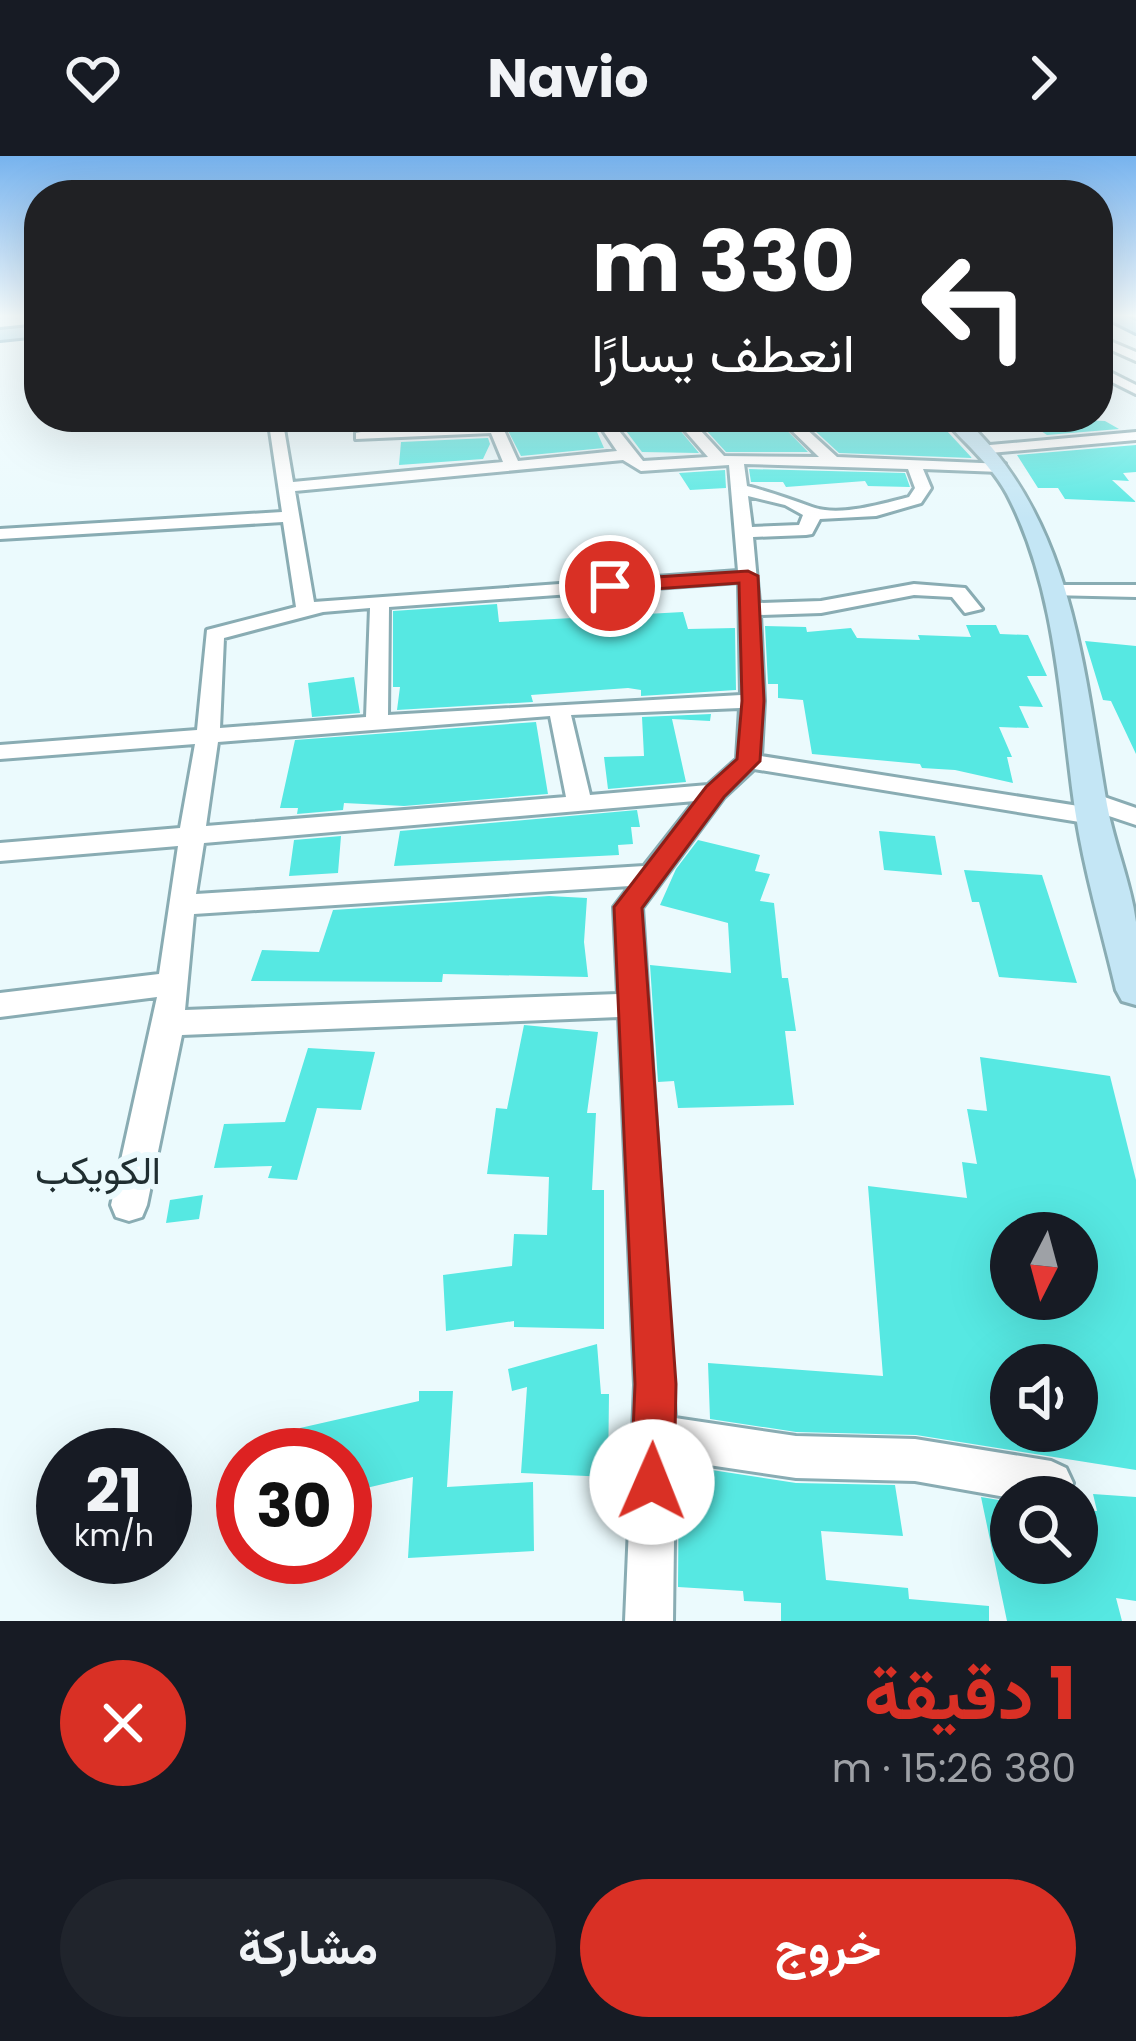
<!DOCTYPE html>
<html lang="ar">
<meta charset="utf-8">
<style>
:root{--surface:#171b24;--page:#20242c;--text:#f1f3f6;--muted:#9ea1a6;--accent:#d93025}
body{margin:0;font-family:Poppins,Vazirmatn,sans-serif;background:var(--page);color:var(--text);direction:rtl;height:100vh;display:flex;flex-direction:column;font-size:45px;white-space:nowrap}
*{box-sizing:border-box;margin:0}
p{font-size:39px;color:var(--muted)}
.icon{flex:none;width:66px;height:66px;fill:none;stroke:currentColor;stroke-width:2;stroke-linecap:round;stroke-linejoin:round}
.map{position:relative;height:1465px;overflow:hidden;direction:ltr}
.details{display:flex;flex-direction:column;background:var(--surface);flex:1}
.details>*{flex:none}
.hud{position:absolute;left:24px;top:24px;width:1089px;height:252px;border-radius:48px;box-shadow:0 12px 48px #0002;direction:rtl;background:#202124;color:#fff;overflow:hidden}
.needle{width:78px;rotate:186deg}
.fabs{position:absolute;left:990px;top:1056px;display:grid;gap:24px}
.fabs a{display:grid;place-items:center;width:108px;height:108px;border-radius:50%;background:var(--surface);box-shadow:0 12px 48px #0002;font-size:60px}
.speed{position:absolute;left:36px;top:1272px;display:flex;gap:24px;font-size:60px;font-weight:700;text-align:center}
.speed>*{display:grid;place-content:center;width:156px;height:156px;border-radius:50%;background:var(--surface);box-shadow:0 12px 48px #0002;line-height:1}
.speed small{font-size:30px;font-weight:400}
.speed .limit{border:18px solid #d22;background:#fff;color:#111}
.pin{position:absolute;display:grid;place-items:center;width:102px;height:102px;color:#fff;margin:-51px;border:6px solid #fff;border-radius:50%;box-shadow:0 3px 12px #0007}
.me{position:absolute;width:132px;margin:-66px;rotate:1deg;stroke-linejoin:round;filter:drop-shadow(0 0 9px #0008)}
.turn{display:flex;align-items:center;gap:42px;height:252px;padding:0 60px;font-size:54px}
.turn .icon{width:156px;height:156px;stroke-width:2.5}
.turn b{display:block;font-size:84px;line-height:102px}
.round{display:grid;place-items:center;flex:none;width:126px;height:126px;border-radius:63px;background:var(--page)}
.headline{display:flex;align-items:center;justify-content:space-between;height:204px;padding:0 60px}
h1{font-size:72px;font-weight:700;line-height:90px;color:var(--accent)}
.primary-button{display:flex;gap:24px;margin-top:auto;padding:24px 60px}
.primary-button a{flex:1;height:138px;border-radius:72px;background:var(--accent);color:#fff;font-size:48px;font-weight:700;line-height:138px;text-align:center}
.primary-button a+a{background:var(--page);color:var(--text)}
header{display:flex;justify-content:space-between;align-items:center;height:156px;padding:0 60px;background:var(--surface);font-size:54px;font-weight:700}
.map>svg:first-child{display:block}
</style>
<header><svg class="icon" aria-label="forward" viewBox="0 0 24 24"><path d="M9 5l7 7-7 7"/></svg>Navio<svg class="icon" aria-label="heart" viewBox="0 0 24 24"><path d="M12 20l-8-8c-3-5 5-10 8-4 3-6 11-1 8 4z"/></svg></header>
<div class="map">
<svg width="1136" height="1465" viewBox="0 0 1136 1465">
<rect width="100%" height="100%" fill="#ebfafd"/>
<path fill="#56e8e2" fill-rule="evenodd" d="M501 261H530L535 270 594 269 604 292 521 300Z
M643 261H669L699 297 642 296 620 267 645 265Z
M694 261H774L808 296H726Z
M800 261H934L972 302 839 297Z
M1020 261 1105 265 1119 273 1047 279Z
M488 282 490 288 483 303 399 309 401 286Z
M1136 289V316L1123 317 1129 325 1112 324 1136 346 1065 343 1058 332H1038L1017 299Z
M749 313 905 317 910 331 868 330 865 325 786 331 783 326H751Z
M725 314 726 332 690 334 679 317Z
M497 448 499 466 683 456 688 473 735 472 736 534 641 540V534L628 532 531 539 533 546 397 554 400 531H393V455Z
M966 469H996L1000 478 1028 479 1047 520H1027L1043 551 1019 550 1029 572 999 571 1012 601H1007L1013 627 955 614 922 612 920 608 812 598 803 544 778 542V528H768L765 470 806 471 807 476 851 472 857 482 920 484 918 479 971 481Z
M1085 485 1136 490V598L1111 545 1103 544Z
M354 521 360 557 312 561 308 527Z
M711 558 710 565 672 563 686 626 608 633 604 601 644 600 642 561Z
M536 566 548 638 404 650 344 647 343 654 297 658 298 652H280L295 584Z
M637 654 640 671H631L633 688 618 689 619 699 394 710 400 675Z
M879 675 935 680 942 719 884 714Z
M341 680 338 717 289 720 294 684Z
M698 684 760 699 755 715 770 718 760 745 774 747 782 822H788L796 875H785L794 949 678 952 674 925 658 926 650 809 731 817 728 767 660 749 676 713Z
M964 714 1042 719 1077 827 999 821 979 746H972Z
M549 740 587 742 584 786 588 821 443 818 442 826 251 825 262 794 319 796 333 754Z
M524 869 598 876 587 957H596L592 1034H604V1173L514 1171V1165L446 1175 443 1119 512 1110 514 1078 547 1079 549 1021 487 1018 496 952 507 953Z
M308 892 375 896 361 954 317 952 297 1024 268 1022 272 1010 214 1012 224 968 285 966Z
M980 901 1110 920 1136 1024V1314L916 1279 796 1276 710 1263 708 1207 883 1220 868 1030 967 1042 962 1006 977 1008 967 953 987 955ZM1011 1077H1077V1143H1011ZM1011 1209H1077V1275H1011Z
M203 1039 199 1063 166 1067 170 1044Z
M597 1188 601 1238H609L608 1321 521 1317 527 1231 512 1235 508 1213Z
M419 1235H453L447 1331 533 1326 534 1395 408 1402 413 1321 345 1337V1299H300V1272L419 1245Z
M679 1309 796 1327 895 1329 903 1380 821 1375 826 1424 908 1432 909 1443 989 1450V1465H781V1447L744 1445 743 1435 678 1431Z
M1093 1338 1136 1341V1445L1116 1442 1122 1465H1007L981 1341 1011 1346V1407H1077V1354L1097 1355Z"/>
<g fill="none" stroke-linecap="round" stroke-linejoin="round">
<defs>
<path id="street" d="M1098 180 1136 196V205L1098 188Z
M1098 210 1136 229V238L1098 219Z
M268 261H282L293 326 503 306 491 277 356 283V277L361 276 496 268 503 272 518 305 617 295 594 261H608L643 305 708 301 673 261H688L724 300 819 301 778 261H793L837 301 1005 308V314L1000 316 923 313 931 332 921 347 876 360 820 363 812 378 806 379 753 381 759 447 821 445 914 428 965 432 982 453 965 457 952 441 914 439 821 457 760 459 764 545 761 600 1085 651 1078 644 1090 636 1136 652V669L1103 658 1101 666 1092 668 754 613 724 641 642 752 675 1262 796 1280 915 1283 1051 1305 1066 1312 1073 1327 1067 1341 1011 1342 915 1325 796 1322 675 1304 673 1465H625L635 1229 619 861 182 879 147 1049 142 1061 129 1065 116 1061 111 1049 157 841 0 861V837L159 818 178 690 0 705V687L180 672 195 588 0 603V589L197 574 207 474 296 451 283 366 0 383V373L282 356ZM623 304 641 315 729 309 738 415 314 446 295 335ZM744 308 908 313 915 332 909 341C882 348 839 361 812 351 790 343 770 336 747 330ZM748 340 785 349 803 359 799 369 752 371ZM739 426 741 539 388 559 389 451ZM370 452 366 561 220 572 224 482 323 456ZM740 552 737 603 708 629 590 639 571 559ZM550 560 566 641 206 670 218 586ZM695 645 644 710 196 738 204 687ZM630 730 614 751 618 838 185 854 194 758Z
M1136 276V284L990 297 983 293 990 289Z
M1056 429H1136V441L1049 439V431Z"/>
<path id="secondary" d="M942 261H962C1073 361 1083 511 1107 649 1114 688 1131 727 1136 766 1136 793 1136 822 1136 849L1122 845 1116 834C1102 774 1084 715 1075 654 1060 549 1057 434 1007 338 990 307 964 287 942 261Z"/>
<path id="primary" d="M1098 158H1120L1136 165V177Z
M39 170V180L0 184V174Z"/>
</defs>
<use href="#street" stroke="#89acb3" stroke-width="6"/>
<use href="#secondary" stroke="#89acb3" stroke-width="6"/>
<use href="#primary" stroke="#3181a1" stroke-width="6"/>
<use href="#street" fill="#fff" fill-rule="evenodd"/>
<use href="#secondary" fill="#c4e6f5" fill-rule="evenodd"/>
<use href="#primary" fill="#89ceeb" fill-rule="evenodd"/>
</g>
<linearGradient id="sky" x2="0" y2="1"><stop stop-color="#77b3ee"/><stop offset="0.44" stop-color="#f6fdfe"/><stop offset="1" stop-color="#f6fdfe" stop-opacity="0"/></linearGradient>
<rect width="1136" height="363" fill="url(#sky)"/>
<path fill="#d93025" stroke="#8d1f18" stroke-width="3" d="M748 415 758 420 764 545 760 605 724 641 642 752 676 1228 674 1326 668 1342 652 1348 637 1342 631 1326 635 1228 614 751 706 631 737 603 742 545 739 427 610 436 601 430 610 424Z"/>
<g text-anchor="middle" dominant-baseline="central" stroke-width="12" stroke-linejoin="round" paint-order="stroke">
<g font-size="39" fill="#202e31" stroke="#ebfafd">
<text x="98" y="1014">الكويكب</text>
</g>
</g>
</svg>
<div class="fabs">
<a><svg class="needle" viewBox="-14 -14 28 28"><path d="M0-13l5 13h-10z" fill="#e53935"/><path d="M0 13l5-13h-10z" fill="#9ea1a6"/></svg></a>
<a><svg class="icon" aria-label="sound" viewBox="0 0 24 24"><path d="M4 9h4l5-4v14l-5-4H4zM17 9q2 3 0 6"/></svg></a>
<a><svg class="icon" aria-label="search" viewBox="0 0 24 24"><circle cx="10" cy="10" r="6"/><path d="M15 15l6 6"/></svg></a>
</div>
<div class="speed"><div>21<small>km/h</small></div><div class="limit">30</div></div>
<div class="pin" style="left:610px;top:430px;background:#d93025"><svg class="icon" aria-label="arrive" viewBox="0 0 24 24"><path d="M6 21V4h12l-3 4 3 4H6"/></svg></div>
<svg class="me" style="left:652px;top:1326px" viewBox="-20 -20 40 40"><circle r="19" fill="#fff"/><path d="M0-13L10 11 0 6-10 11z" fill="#d93025"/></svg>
<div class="hud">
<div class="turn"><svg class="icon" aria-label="left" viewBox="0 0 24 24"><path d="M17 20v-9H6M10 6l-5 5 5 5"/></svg><div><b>330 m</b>انعطف يسارًا</div></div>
</div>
</div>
<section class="details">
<div class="headline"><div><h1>1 دقيقة</h1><p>380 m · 15:26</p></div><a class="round" style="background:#d93025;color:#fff"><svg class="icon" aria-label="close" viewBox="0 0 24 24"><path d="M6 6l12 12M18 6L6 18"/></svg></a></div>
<div class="primary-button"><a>خروج</a><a>مشاركة</a></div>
</section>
